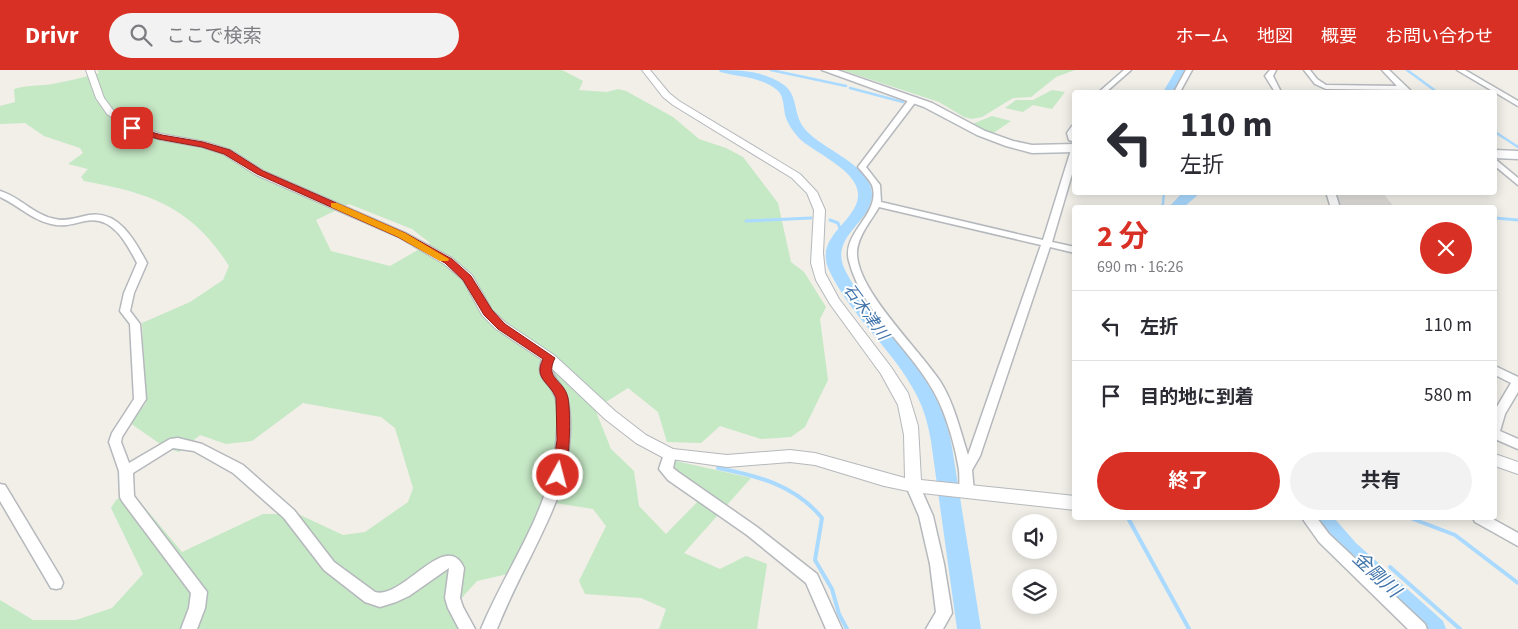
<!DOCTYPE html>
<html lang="ja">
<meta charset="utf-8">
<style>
:root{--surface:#fff;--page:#f2f2f3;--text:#2b2b33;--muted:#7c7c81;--line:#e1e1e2;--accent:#d93025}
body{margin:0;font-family:"Source Sans 3","Noto Sans JP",sans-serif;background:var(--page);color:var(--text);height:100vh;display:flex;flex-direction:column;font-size:19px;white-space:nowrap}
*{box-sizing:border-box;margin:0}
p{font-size:16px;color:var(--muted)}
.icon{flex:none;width:28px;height:28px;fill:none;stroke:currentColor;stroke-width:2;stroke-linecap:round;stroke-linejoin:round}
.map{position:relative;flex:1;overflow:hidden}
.drawer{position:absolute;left:1072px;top:135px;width:425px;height:315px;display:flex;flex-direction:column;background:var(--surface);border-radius:5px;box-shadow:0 2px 12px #0003}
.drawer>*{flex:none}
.guide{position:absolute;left:1072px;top:20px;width:425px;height:105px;border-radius:5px;box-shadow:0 2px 12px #0003;background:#fff;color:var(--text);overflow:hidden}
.tools{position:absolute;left:1012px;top:444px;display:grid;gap:10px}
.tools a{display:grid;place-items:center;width:45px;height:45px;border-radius:50%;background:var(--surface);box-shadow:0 2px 12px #0003;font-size:25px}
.pin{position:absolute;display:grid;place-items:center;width:42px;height:42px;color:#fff;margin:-21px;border-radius:10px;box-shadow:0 2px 8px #0006}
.me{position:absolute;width:55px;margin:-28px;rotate:7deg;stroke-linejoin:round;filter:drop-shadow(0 0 4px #0008)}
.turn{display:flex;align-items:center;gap:18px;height:105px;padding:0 25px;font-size:22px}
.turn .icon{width:65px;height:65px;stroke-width:2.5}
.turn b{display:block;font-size:35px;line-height:42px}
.round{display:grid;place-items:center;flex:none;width:52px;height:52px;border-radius:26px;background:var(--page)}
.summary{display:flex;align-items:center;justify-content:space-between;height:85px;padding:0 25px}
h1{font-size:30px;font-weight:700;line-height:38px;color:var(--accent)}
.cta{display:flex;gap:10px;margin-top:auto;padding:10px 25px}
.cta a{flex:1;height:58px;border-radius:30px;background:var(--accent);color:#fff;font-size:20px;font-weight:700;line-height:58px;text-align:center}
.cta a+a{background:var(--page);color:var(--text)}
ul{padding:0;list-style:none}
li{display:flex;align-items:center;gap:15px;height:70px;padding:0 25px;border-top:1px solid var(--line)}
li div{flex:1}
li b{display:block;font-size:19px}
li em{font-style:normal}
header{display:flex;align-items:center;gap:30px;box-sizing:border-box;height:70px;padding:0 25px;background:var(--accent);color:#fff}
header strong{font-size:24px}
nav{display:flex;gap:28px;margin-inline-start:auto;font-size:18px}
.search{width:350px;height:45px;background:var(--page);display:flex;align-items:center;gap:12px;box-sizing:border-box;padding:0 18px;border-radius:28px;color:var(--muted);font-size:19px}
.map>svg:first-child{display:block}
</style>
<header>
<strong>Drivr</strong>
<div class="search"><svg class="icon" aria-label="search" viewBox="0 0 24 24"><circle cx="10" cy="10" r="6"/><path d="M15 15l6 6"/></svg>ここで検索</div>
<nav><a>ホーム</a><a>地図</a><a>概要</a><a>お問い合わせ</a></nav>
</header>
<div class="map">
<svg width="1518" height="559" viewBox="0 0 1518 559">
<rect width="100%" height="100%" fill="#f1efe8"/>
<path fill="#e0deda" d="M1327 123H1383L1394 137H1334Z"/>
<path fill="#c5e8c5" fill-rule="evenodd" d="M98 0H562L583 11 579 20 607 22 618 19 626 21 673 47 699 69 726 78 743 87 778 133 791 192 804 202 826 237 820 249 828 310 805 357 791 367 761 369 720 356 701 373 667 372 658 342 628 318 595 339 611 379 634 401 639 436 666 464 705 424 672 402 676 391 751 408 684 483 720 499 746 486 767 494 757 559H659L666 539 641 528 585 524 579 511 606 456 593 439 555 433 521 501 477 511 459 531 471 559H0V530L33 550H76L112 538 143 504 111 438 116 430 131 421 182 482 263 444H298L343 465 365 462 408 432 413 418 395 358 381 347 303 333 252 371 226 374 200 365 179 382 166 378 130 353 146 333 142 253 190 232 223 210 229 196C192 137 150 123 84 111L81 107 88 99 68 94 83 83 80 78 44 66 25 53 0 54V36L15 32 14 19C27 15 39 16 53 14 69 11 84 7 99 3ZM349 134 412 159 430 173 390 196 331 181 316 150Z
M842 0H1075L1056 7 1031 27 1013 28 982 47 972 49 964 47 939 32Z
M1052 20 1065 22 1052 39 1033 35 1023 42 1005 38 1016 30H1033Z
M992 46 1011 51 992 64 972 54Z"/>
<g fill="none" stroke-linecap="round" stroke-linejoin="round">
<path stroke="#aadaff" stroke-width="2.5" d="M771 0 846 16
M1407 0 1437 22
M850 18 903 32
M1495 62 1518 77
M1160 138 1163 134 1164 122"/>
<path stroke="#aadaff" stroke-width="3" d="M1495 148 1518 150
M830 150 838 153 841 162
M746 151 811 148"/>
<path stroke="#aadaff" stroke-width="4" d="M718 398C758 406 795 415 822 448L815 490 832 519 839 544 847 559
M1128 448 1189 559
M1413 449 1455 465 1518 513
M1390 497 1460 559"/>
<path fill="#aadaff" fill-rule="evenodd" d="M719 0C741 0 764 1 784 15 798 25 793 44 804 58 820 79 873 95 872 125 871 154 827 167 846 202 879 264 936 298 951 371L981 559H957L931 371C928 354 924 339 916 324 893 279 851 247 829 200 813 165 860 151 858 123 856 100 817 84 801 70 795 64 789 56 786 48 783 40 785 26 777 20 761 7 740 7 720 2Z
M1176 0H1186L1173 22H1163Z
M1183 122H1201L1183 138H1168Z
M1312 448H1334L1356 473 1443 551 1446 559H1417C1383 527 1333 489 1312 448Z"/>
<defs>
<path id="minor" d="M1124 0H1131L1106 22H1099Z
M1186 0H1192L1180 22H1174Z
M1270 0H1276L1273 6 1281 22H1275L1265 6Z
M1304 0H1310L1317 9 1326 15 1397 16 1382 0H1389L1410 20 1406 22 1402 20 1326 19 1315 14Z
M1457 0H1465L1518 31V36Z
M910 28 917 30 866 97 880 115 881 132 1043 170 1071 80 1075 78V94L1052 172 1075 177V183L1050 177 980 386 972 400 974 422 972 426 967 427 962 426C958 418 960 408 959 400 956 381 950 359 943 341 922 286 864 249 849 191 841 162 882 144 872 115 869 109 862 102 858 97ZM879 137 1041 175 968 385C960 360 954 333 940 311 918 278 859 222 857 185 856 168 871 151 879 137Z
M1072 56H1075V72L1069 70 1067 63Z
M1495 89 1518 108V115L1495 96Z
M0 121C20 127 34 145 55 149 66 152 78 147 89 145 119 140 135 171 147 193L134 223 130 241 140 254 146 329 122 367 121 372 129 393 170 369 178 368 202 374 243 395 294 440 334 492 375 522C403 530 446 458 464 498L460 528 463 537 475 559H459L448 538 445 528 449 498 409 526 396 532 380 537 365 532 324 500 284 448 233 403 194 381 173 378 133 403 134 426 207 522 205 538 197 559H181L189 538 191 523 122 431 120 427 119 401 109 372 112 363 134 329 130 254 120 241 124 223 137 193C126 172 112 145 85 151 73 154 63 157 51 154 32 150 18 135 0 127Z
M1326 122H1335L1340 138H1331Z
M549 284 555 288C546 309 563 310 567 328 573 351 569 378 566 401 564 415 557 428 552 441 535 481 513 518 497 559H481C506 498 550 441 556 375 557 359 561 336 553 322 549 314 540 309 540 299 540 293 543 286 549 284Z
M1495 296 1518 307V322L1505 344 1500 361 1518 369V379L1495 369V340L1511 313 1495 305Z
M670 379 675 381 676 384 673 398 678 402 757 457 817 504 842 559H826L806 513 747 465 668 410 659 399 665 381Z
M913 411 918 412 933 446 944 494 952 543 943 559H926L936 542 930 494 919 446 906 416 908 412Z
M0 414 5 415 61 508 63 513 61 518 56 519 51 518 0 431Z
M1302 448H1317L1329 464 1425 554 1427 559H1408L1319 472Z
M1473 448H1491L1518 463V476L1475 452Z"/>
<path id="tertiary" d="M86 0H94L104 28 113 40 135 56 162 64 206 72 231 80 264 101 406 163 452 188 472 205 492 240 506 253 554 285 615 341 646 365 673 379 727 385 790 380 815 383 905 408 904 365 898 335 881 304 830 234 816 210 811 193 814 140 807 123 792 108 673 35 663 27 642 0H650L669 23 679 31 800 104 817 122 825 140 823 183 825 203 839 229 891 297 908 323 918 356 921 410 1075 426V440L913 422 884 416 815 395 790 392 727 397 664 388 636 373 605 349 544 291 496 259 482 245 463 210 444 194 398 167 256 105 223 84 201 77 161 70 129 60 107 44 96 28Z
M1495 384 1518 392V404L1495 396Z"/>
<path id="secondary" d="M822 0H837L932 33 985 61 1013 71 1032 75 1075 74V82L1032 83 1006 76 977 65 924 37Z
M1495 80 1518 81V89L1495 88Z"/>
</defs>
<use href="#minor" stroke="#b5b8bc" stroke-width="3"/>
<use href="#tertiary" stroke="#b5b8bc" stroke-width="2"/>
<use href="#secondary" stroke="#b6babf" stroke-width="3"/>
<use href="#minor" fill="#fff" fill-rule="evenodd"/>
<use href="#tertiary" fill="#fff" fill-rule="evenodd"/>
<use href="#secondary" fill="#fff" fill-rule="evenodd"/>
</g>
<path fill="#d93025" stroke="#8d1f18" d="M129 56 162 65 203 72 230 80 263 101 405 163 452 189 471 206 492 240 505 254 555 288C544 310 564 309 568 328 571 343 570 396 563 409L558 410 554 409 552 405 557 370 556 328C550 312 533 309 543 289L498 259 484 245 463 210 445 193 398 167 257 104 224 84 202 77 158 69 129 60Z"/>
<path fill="#f59e0b" d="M331 133H337L405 163 449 189 448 191H440L398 167 331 137Z"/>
<g text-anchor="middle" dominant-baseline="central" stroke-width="4" stroke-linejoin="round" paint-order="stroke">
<g font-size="16" font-style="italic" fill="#4174aa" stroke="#fff">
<text transform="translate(866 242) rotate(54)">石木津川</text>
</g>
<g font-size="19" font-style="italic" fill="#4174aa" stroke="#fff">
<text transform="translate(1376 505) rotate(43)">金剛川</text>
</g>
</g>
</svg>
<div class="tools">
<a><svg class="icon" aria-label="sound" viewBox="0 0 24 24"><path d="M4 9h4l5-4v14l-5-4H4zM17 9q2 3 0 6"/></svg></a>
<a><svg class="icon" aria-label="layers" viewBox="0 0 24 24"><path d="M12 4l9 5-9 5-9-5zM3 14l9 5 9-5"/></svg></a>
</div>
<div class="pin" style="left:132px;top:58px;background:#d93025"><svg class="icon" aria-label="arrive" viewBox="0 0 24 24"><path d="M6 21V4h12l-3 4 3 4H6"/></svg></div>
<svg class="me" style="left:558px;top:405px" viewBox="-20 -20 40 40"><circle r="17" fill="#d93025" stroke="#fff" stroke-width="3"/><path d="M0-11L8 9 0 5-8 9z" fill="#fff"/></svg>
<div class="guide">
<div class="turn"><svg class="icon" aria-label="left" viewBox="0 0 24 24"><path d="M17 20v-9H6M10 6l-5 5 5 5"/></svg><div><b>110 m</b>左折</div></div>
</div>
<section class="drawer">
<div class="summary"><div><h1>2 分</h1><p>690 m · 16:26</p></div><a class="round" style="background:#d93025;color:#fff"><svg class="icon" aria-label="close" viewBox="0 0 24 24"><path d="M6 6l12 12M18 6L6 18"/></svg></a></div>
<ul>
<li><svg class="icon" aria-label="left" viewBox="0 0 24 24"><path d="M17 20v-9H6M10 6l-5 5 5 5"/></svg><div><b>左折</b></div><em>110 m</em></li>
<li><svg class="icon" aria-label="arrive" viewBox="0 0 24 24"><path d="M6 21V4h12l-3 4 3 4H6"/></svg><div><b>目的地に到着</b></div><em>580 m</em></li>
</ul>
<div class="cta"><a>終了</a><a>共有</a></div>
</section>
</div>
